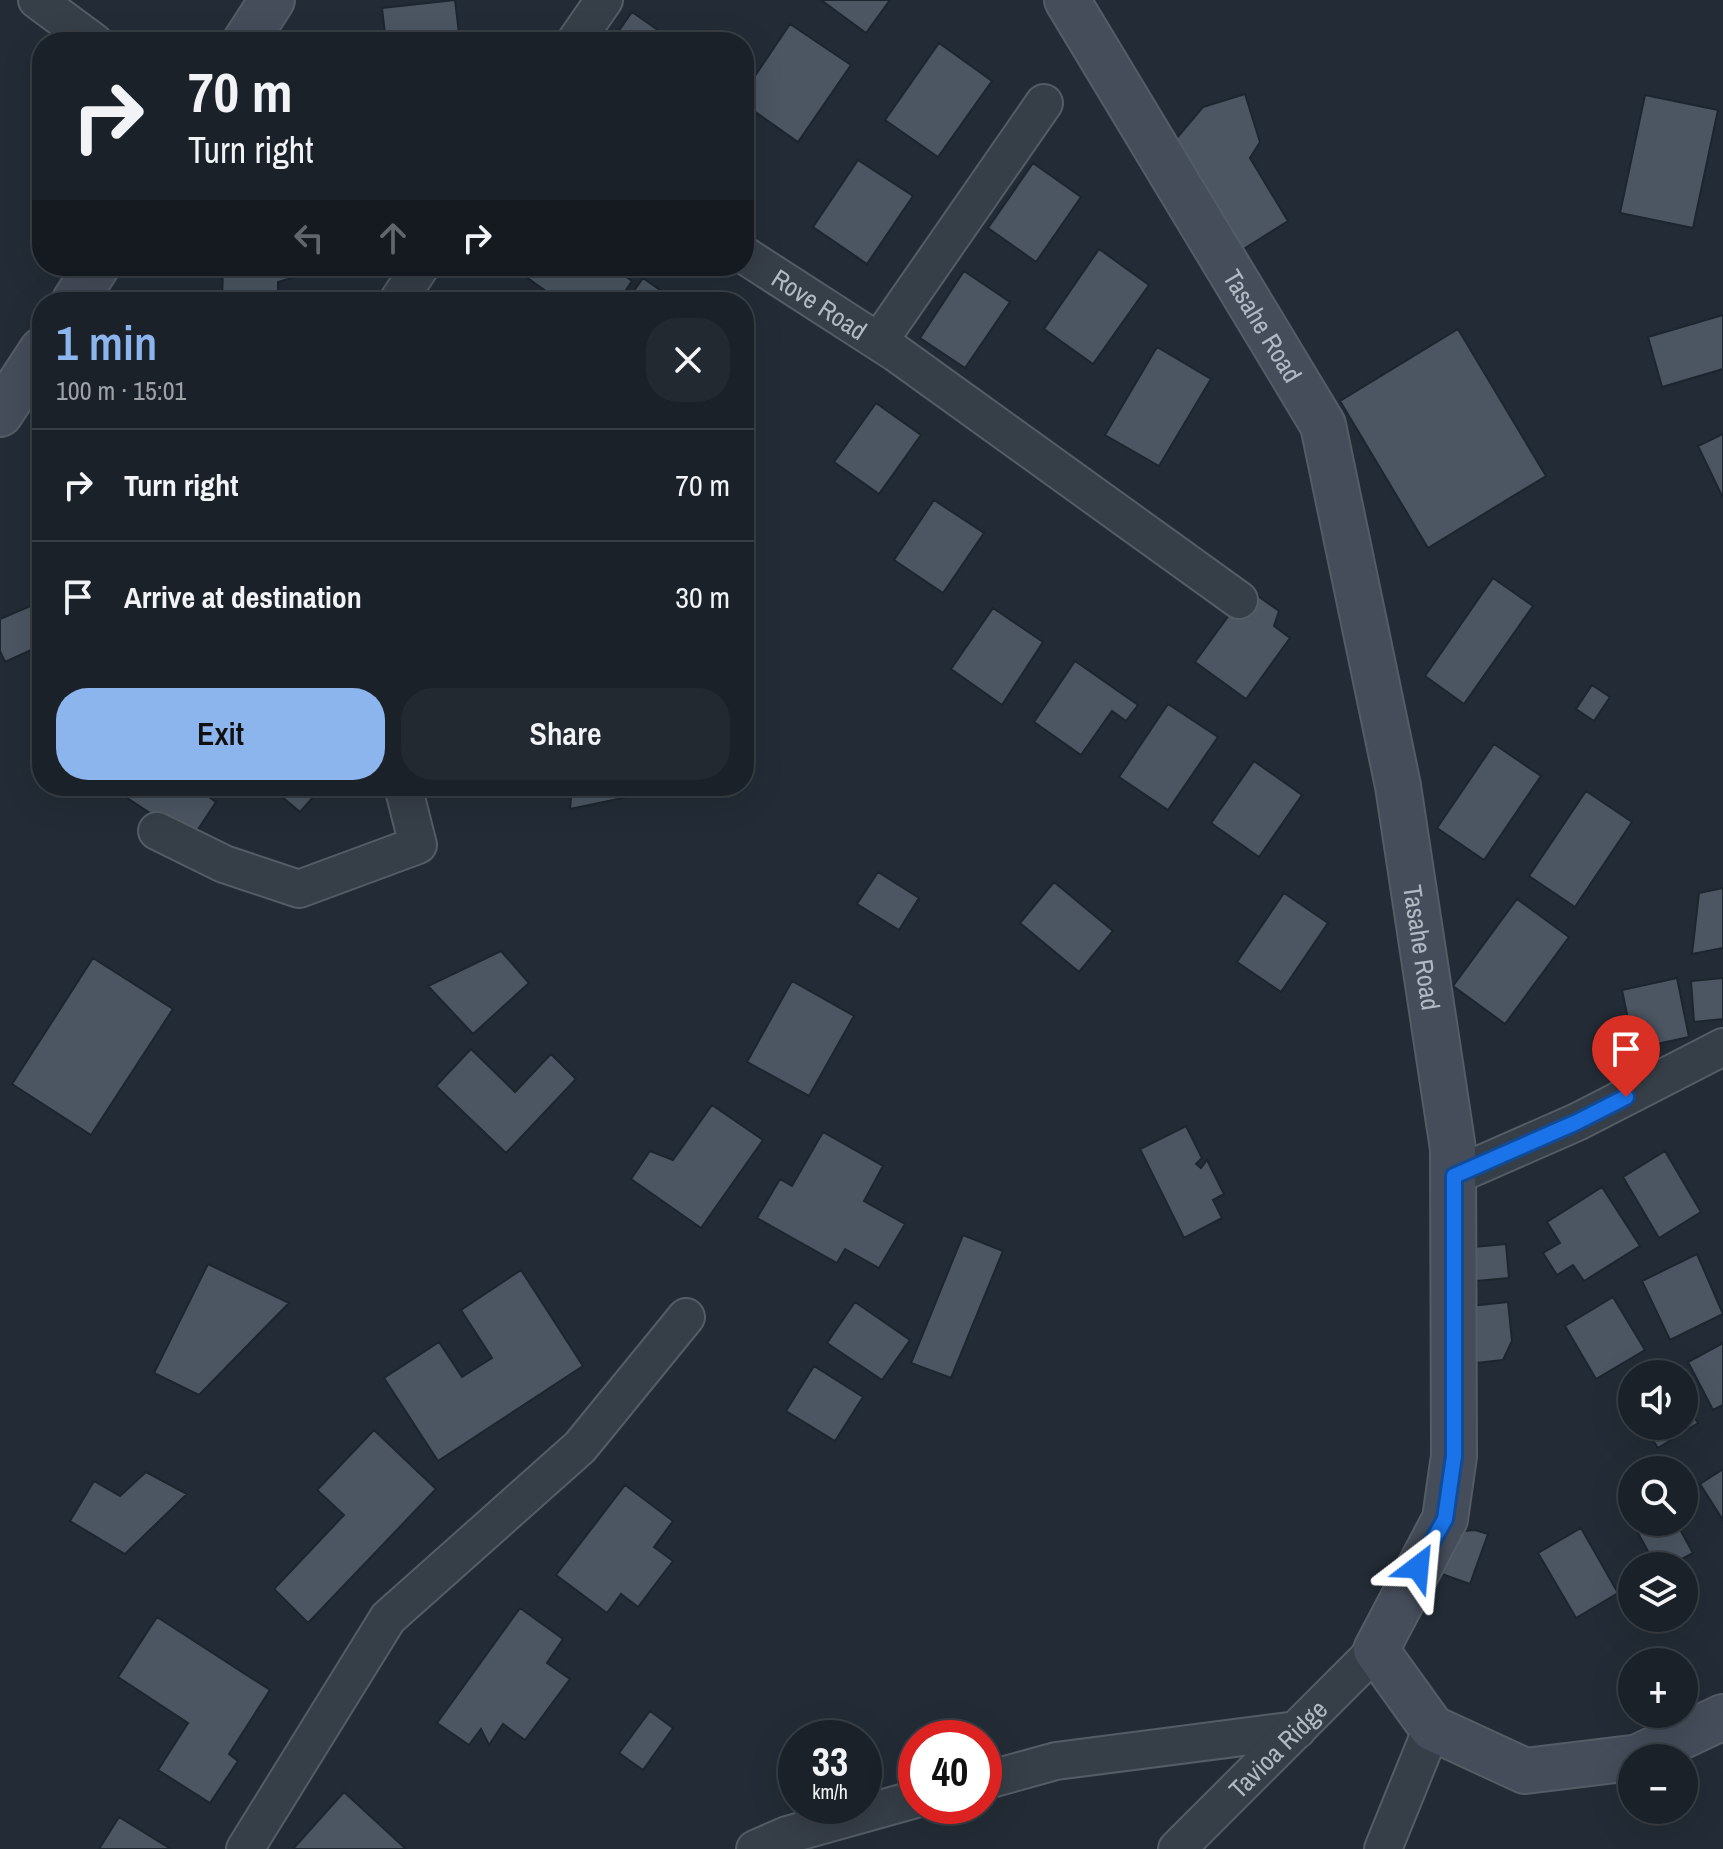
<!DOCTYPE html>
<meta charset="utf-8">
<style>
:root{--surface:#1a2128;--page:#232930;--text:#f1f3f6;--muted:#9fa3a8;--line:#383e45;--accent:#8cb5ed}
body{margin:0;font-family:"Archivo Narrow",sans-serif;background:var(--page);color:var(--text);height:100vh;display:flex;flex-direction:column;font-size:30px;white-space:nowrap}
*{box-sizing:border-box;margin:0}
p{font-size:26px;color:var(--muted)}
.icon{flex:none;width:44px;height:44px;fill:none;stroke:currentColor;stroke-width:2;stroke-linecap:round;stroke-linejoin:round}
.map{position:relative;flex:1;overflow:hidden}
.drawer{position:absolute;left:32px;top:292px;width:722px;height:504px;display:flex;flex-direction:column;background:var(--surface);border-radius:32px;box-shadow:0 8px 32px #0002,0 0 0 2px var(--line)}
.drawer>*{flex:none}
.top-card{position:absolute;left:32px;top:32px;width:722px;height:244px;border-radius:32px;box-shadow:0 8px 32px #0002,0 0 0 2px var(--line);background:#1a2128;color:var(--text);overflow:hidden}
.tools{position:absolute;left:1618px;top:1360px;display:grid;gap:16px}
.tools a{display:grid;place-items:center;width:80px;height:80px;border-radius:50%;background:var(--surface);box-shadow:0 8px 32px #0002,0 0 0 2px var(--line);font-size:40px}
.speed{position:absolute;left:778px;top:1720px;display:flex;gap:16px;font-size:40px;font-weight:700;text-align:center}
.speed>*{display:grid;place-content:center;width:104px;height:104px;border-radius:50%;background:var(--surface);box-shadow:0 8px 32px #0002,0 0 0 2px var(--line);line-height:1}
.speed small{font-size:20px;font-weight:400}
.speed .limit{border:12px solid #d22;background:#fff;color:#111}
.pin{position:absolute;display:grid;place-items:center;width:68px;height:68px;color:#fff;margin:-82px -34px;border-radius:50% 50% 50% 0;rotate:-45deg;box-shadow:0 0 8px #0007}
.pin .icon{rotate:45deg}
.me{position:absolute;width:88px;margin:-44px;rotate:29deg;stroke-linejoin:round;filter:drop-shadow(0 0 6px #0008)}
.turn{display:flex;align-items:center;gap:28px;height:168px;padding:0 24px;font-size:36px}
.turn .icon{width:104px;height:104px;stroke-width:2.5}
.turn b{display:block;font-size:56px;line-height:68px}
.lanes{display:flex;align-items:center;height:76px;padding:0 24px;background:#0003;justify-content:center;gap:40px;direction:ltr}
.lanes .off{opacity:.35}
.round{display:grid;place-items:center;flex:none;width:84px;height:84px;border-radius:32px;background:var(--page)}
.summary{display:flex;align-items:center;justify-content:space-between;height:136px;padding:0 24px}
h1{font-size:48px;font-weight:600;line-height:60px;color:var(--accent)}
.action{display:flex;gap:16px;margin-top:auto;padding:16px 24px}
.action a{flex:1;height:92px;border-radius:32px;background:var(--accent);color:#111;font-size:32px;font-weight:600;line-height:92px;text-align:center}
.action a+a{background:var(--page);color:var(--text)}
ul{padding:0;list-style:none}
li{display:flex;align-items:center;gap:24px;height:112px;padding:0 24px;border-top:2px solid var(--line)}
li div{flex:1}
li b{display:block;font-size:30px}
li em{font-style:normal}
.map>svg:first-child{display:block}
</style>
<div class="map">
<svg width="1723" height="1849" viewBox="0 0 1723 1849">
<rect width="100%" height="100%" fill="#232c36"/>
<path fill="#4b5662" stroke="#1d252e" stroke-width="2" d="M455 0 460 42H386L382 8Z
M821 0H890L866 33Z
M632 12 675 42H611Z
M790 24 851 65 798 142 744 104V92Z
M939 43 992 81 938 157 885 120Z
M1245 94 1260 142 1250 158 1288 221 1242 250 1175 140 1203 107Z
M1645 95 1718 110 1693 228 1620 213Z
M858 160 913 196 867 264 813 227Z
M1033 163 1081 197 1036 262 988 228Z
M1099 249 1149 285 1093 364 1044 329Z
M223 266H302V275L278 282V302H222Z
M511 266H611L632 281 618 302H561Z
M964 271 1010 302 965 368 920 338Z
M643 278 677 302H626Z
M1723 315V369L1662 387 1648 337Z
M1458 329 1546 476 1428 548 1340 401Z
M1157 347 1211 379 1159 466 1105 435Z
M876 403 921 435 879 494 834 462Z
M1723 434V498L1698 446Z
M934 500 984 533 943 593 894 560Z
M1493 578 1533 606 1464 704 1425 676Z
M1248 589 1279 611 1274 626 1290 638 1246 699 1195 662Z
M42 601V645L5 662 0 651V619Z
M993 608 1043 642 1002 705 951 669Z
M1075 661 1138 705 1126 721 1112 711 1081 755 1034 722Z
M1592 685 1610 697 1594 721 1576 709Z
M1168 704 1218 737 1168 810 1119 777Z
M1494 744 1541 776 1484 860 1437 828Z
M1254 761 1302 795 1259 857 1211 823Z
M109 786H200L198 789 216 802 191 840Z
M269 786H323L300 812Z
M572 786H670L671 788 570 809Z
M1586 791 1632 822 1575 907 1529 876Z
M878 872 919 898 899 930 857 904Z
M1054 882 1113 931 1079 972 1020 923Z
M1723 888V948L1692 954 1699 893Z
M1284 893 1328 923 1281 992 1237 962Z
M1517 899 1569 937 1505 1024 1453 986Z
M501 951 529 983 473 1034 428 986Z
M93 958 173 1009 91 1135 12 1084Z
M1677 978 1689 1037 1634 1049 1622 990Z
M1723 978V1019L1694 1022 1691 981Z
M792 981 854 1016 809 1096 747 1062Z
M471 1049 515 1092 551 1054 576 1079 506 1153 436 1086Z
M712 1105 763 1140 701 1228 631 1179 650 1151 673 1160Z
M1186 1126 1202 1158 1196 1164 1201 1168 1207 1160 1224 1194 1213 1200 1222 1218 1184 1238 1140 1149Z
M823 1132 883 1166 864 1201 905 1224 879 1268 845 1249 837 1263 757 1218 780 1179 792 1186Z
M1665 1151 1701 1212 1659 1238 1623 1177Z
M1602 1187 1640 1246 1584 1281 1573 1265 1557 1275 1543 1253 1560 1243 1547 1222Z
M963 1235 1003 1251 951 1378 911 1363Z
M1506 1244 1509 1278 1476 1281 1473 1247Z
M1697 1254 1723 1314 1670 1340 1642 1281Z
M208 1264 289 1303 199 1395 154 1373Z
M521 1270 583 1366 438 1461 384 1378 439 1342 462 1377 492 1358 461 1310Z
M1613 1297 1645 1350 1596 1379 1565 1326Z
M855 1302 910 1340 882 1380 827 1343Z
M1508 1302 1512 1341 1503 1360 1476 1363 1470 1306Z
M1723 1343V1405L1713 1410 1688 1362Z
M814 1366 863 1397 835 1441 786 1411Z
M1684 1401 1698 1423 1658 1448 1644 1426H1684Z
M374 1430 436 1489 308 1623 274 1589 344 1515 317 1490Z
M1723 1469V1520L1700 1484Z
M146 1472 187 1494 125 1554 70 1521 94 1481 120 1496Z
M625 1485 673 1521 654 1547 673 1561 638 1607 621 1594 607 1613 556 1575Z
M1632 1522H1676L1693 1553 1669 1566H1656Z
M1581 1528 1618 1593 1576 1618 1538 1553Z
M1475 1530 1488 1534 1470 1584 1439 1573 1453 1532Z
M520 1608 563 1639 547 1663 570 1679 525 1740 503 1724 489 1745 481 1729 469 1745 437 1723Z
M157 1617 270 1690 229 1754 238 1761 210 1803 158 1770 188 1723 118 1677Z
M650 1711 673 1728 643 1770 619 1753Z
M344 1792 406 1849H293Z
M119 1817 171 1849H99Z"/>
<g fill="none" stroke-linecap="round" stroke-linejoin="round">
<defs>
<g id="street">
<path d="M37 0 94 42"/>
<path d="M575 42 604 0"/>
<path id="s1" d="M744 255 896 353 1239 600"/>
<path d="M397 302 421 266"/>
<path d="M879 341 1044 103"/>
<path d="M157 831 224 864 299 889 418 845 403 786"/>
<path d="M1454 1176 1577 1122 1723 1047"/>
<path d="M984 1781 1056 1761 1297 1730"/>
<path d="M245 1849 388 1618 580 1447 686 1317"/>
<path d="M755 1849 787 1835 916 1799"/>
<path id="s2" d="M1177 1849 1376 1650"/>
<path d="M1383 1849 1432 1728"/>
</g>
<g id="secondary">
<path id="s3" d="M1067 0 1323 425 1398 786 1453 1149 1454 1456 1445 1519 1376 1650 1432 1728 1525 1771 1632 1758"/>
<path d="M245 42 272 0"/>
<path d="M74 302 97 266"/>
<path d="M0 414 42 350"/>
<path d="M1636 1758 1723 1717"/>
</g>
</defs>
<use href="#street" stroke="#545c65" stroke-width="40"/>
<use href="#secondary" stroke="#545c65" stroke-width="48"/>
<use href="#street" stroke="#363e47" stroke-width="36"/>
<use href="#secondary" stroke="#454d5a" stroke-width="44"/>
</g>
<g fill="none" stroke-linecap="round" stroke-linejoin="round">
<defs>
<path id="route" d="M1418 1567 1445 1519 1454 1456V1176L1577 1122 1626 1097"/>
</defs>
<use href="#route" stroke="#114b97" stroke-width="20"/>
<use href="#route" stroke="#1a73e8" stroke-width="14"/>
</g>
<g text-anchor="middle" dominant-baseline="central" stroke-width="8" stroke-linejoin="round" paint-order="stroke">
<g font-size="26" fill="#b1b9c3" stroke="#1c232c">
<text stroke="none"><textPath href="#s1" startOffset="90">Rove Road</textPath></text>
<text stroke="none"><textPath href="#s3" startOffset="380">Tasahe Road</textPath></text>
<text stroke="none"><textPath href="#s3" startOffset="1028">Tasahe Road</textPath></text>
<text stroke="none"><textPath href="#s2" startOffset="142">Tavioa Ridge</textPath></text>
</g>
</g>
</svg>
<div class="tools">
<a><svg class="icon" aria-label="sound" viewBox="0 0 24 24"><path d="M4 9h4l5-4v14l-5-4H4zM17 9q2 3 0 6"/></svg></a>
<a><svg class="icon" aria-label="search" viewBox="0 0 24 24"><circle cx="10" cy="10" r="6"/><path d="M15 15l6 6"/></svg></a>
<a><svg class="icon" aria-label="layers" viewBox="0 0 24 24"><path d="M12 4l9 5-9 5-9-5zM3 14l9 5 9-5"/></svg></a>
<a>+</a>
<a>−</a>
</div>
<div class="speed"><div>33<small>km/h</small></div><div class="limit">40</div></div>
<div class="pin" style="left:1626px;top:1097px;background:#d93025"><svg class="icon" aria-label="arrive" viewBox="0 0 24 24"><path d="M6 21V4h12l-3 4 3 4H6"/></svg></div>
<svg class="me" style="left:1418px;top:1567px" viewBox="-20 -20 40 40"><path d="M0-17L14 15 0 8-14 15z" fill="#1a73e8" stroke="#fff" stroke-width="4"/></svg>
<div class="top-card">
<div class="turn"><svg class="icon" aria-label="right" viewBox="0 0 24 24"><path d="M7 20v-9h11M14 6l5 5-5 5"/></svg><div><b>70 m</b>Turn right</div></div>
<div class="lanes"><svg class="icon off" aria-label="left" viewBox="0 0 24 24"><path d="M17 20v-9H6M10 6l-5 5 5 5"/></svg><svg class="icon off" aria-label="ahead" viewBox="0 0 24 24"><path d="M12 20V5M6 11l6-6 6 6"/></svg><svg class="icon" aria-label="right" viewBox="0 0 24 24"><path d="M7 20v-9h11M14 6l5 5-5 5"/></svg></div>
</div>
<section class="drawer">
<div class="summary"><div><h1>1 min</h1><p>100 m · 15:01</p></div><a class="round"><svg class="icon" aria-label="close" viewBox="0 0 24 24"><path d="M6 6l12 12M18 6L6 18"/></svg></a></div>
<ul>
<li><svg class="icon" aria-label="right" viewBox="0 0 24 24"><path d="M7 20v-9h11M14 6l5 5-5 5"/></svg><div><b>Turn right</b></div><em>70 m</em></li>
<li><svg class="icon" aria-label="arrive" viewBox="0 0 24 24"><path d="M6 21V4h12l-3 4 3 4H6"/></svg><div><b>Arrive at destination</b></div><em>30 m</em></li>
</ul>
<div class="action"><a>Exit</a><a>Share</a></div>
</section>
</div>
